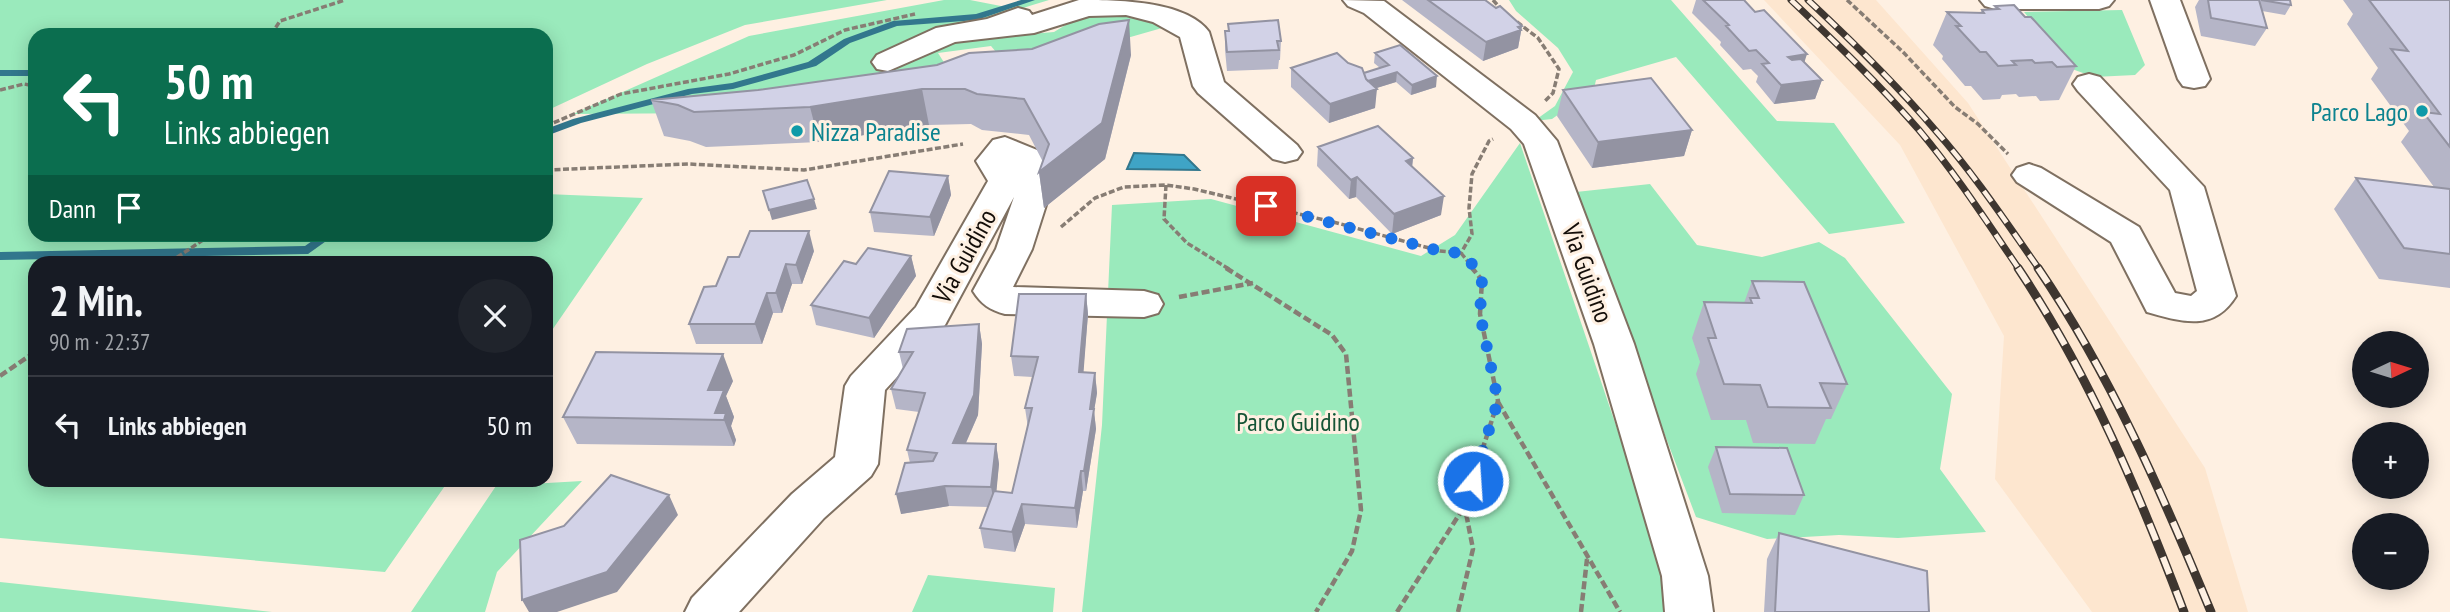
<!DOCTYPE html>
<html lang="de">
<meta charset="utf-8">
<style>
:root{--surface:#171b24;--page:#20242c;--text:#f1f3f6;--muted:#9ea1a6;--line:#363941}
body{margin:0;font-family:"PT Sans Narrow",sans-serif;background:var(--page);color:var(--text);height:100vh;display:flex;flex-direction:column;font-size:26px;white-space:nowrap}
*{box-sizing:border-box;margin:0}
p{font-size:23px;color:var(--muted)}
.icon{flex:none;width:38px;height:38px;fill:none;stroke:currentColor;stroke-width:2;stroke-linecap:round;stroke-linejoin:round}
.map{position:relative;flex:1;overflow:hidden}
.panel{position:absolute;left:28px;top:256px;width:525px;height:231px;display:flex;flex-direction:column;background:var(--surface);border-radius:21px;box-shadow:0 4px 18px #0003}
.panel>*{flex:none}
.guide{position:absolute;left:28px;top:28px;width:525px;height:214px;border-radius:21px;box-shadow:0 4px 18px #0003;background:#0b6e4f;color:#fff;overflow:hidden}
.needle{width:46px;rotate:86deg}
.buttons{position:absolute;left:2352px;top:331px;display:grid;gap:14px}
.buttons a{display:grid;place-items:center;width:77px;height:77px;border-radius:50%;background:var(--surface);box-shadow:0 4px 18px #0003;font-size:35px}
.pin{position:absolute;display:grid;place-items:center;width:60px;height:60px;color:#fff;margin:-30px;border-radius:14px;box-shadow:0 4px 10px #0006}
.me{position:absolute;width:77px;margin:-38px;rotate:18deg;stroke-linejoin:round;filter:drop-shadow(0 0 5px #0008)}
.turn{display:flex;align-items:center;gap:24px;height:147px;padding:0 21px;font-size:32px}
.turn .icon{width:91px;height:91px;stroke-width:2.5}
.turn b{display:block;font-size:49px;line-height:60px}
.then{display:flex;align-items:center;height:66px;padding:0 21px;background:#0003;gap:14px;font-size:26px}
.round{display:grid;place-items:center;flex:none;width:74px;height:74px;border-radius:37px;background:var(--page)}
.head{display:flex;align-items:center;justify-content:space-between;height:119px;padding:0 21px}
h1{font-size:42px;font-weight:700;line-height:52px}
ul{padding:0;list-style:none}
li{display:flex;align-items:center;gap:21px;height:98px;padding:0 21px;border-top:2px solid var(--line)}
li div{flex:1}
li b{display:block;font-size:26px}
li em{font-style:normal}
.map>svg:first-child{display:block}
</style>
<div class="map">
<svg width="2450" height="612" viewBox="0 0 2450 612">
<rect width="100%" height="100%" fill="#fef0e2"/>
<path fill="#fde6cf" d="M1764 0H1876L1968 103 2205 468 2248 612H2092L1995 479 2004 336 1900 145Z"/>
<path fill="#9aeabc" d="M0 0H887L745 25 647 64 546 111V35H35V234H546V194L643 198 546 339V262H35V480H449L385 572 0 538Z
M944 0H970L1006 7 1025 0H1049C1025 7 1001 16 976 22 939 30 900 35 873 64L900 66 947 41 1054 32 1077 18 1118 12 1150 15 1162 28 1012 71 991 46 938 53 952 75 716 113 573 114 749 36Z
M1509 0H1671L1777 121 1834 123 1905 223 1829 234 1676 57 1596 80 1589 110 1569 107 1552 119 1534 121 1555 106 1573 72 1558 48 1516 11Z
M2122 10 2145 65 2135 75 2094 77 2072 69 2024 12Z
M1520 143 1663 564V612H1082L1102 425 1112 205 1211 199 1421 256 1455 235Z
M1650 184 1697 245 1762 257 1819 242 1845 258 1952 394 1940 469 1986 532 1898 538 1839 535 1767 539 1696 517 1599 261 1576 192Z
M582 481 497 572 485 612H411L496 486Z
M928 575 1055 588 1053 612H912Z
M0 582 28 585 272 612H0Z"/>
<path fill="#3fa4c6" stroke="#32778d" stroke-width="2" d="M1134 153 1184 155 1199 170 1127 169Z"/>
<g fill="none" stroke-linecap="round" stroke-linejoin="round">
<path fill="#32778d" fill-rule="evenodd" d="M1021 0H1035L977 20 897 26 850 43 816 66 733 89 692 94 581 123 546 136V129L573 119 688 89 732 83 808 62 844 39 893 21 976 14Z
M0 70H35V76H0Z
M322 234H336L308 254 0 260V252L305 246Z"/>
<defs>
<path id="minor" d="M1079 0C1115 0 1186 0 1209 32L1224 82 1297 145 1302 152 1297 159 1285 162 1273 159 1198 93 1193 86 1180 37 1153 22 1126 15 1089 16 1034 33 955 42 888 71 877 69 872 62 877 55 936 28 987 19 1018 8 1029 11 1032 15Z
M1343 0 1384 1 1535 115 1557 141 1634 344 1708 576 1713 612H1665L1662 576 1594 344 1524 144 1511 129 1364 13 1348 6Z
M1980 0H2114L2109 6 2099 9H1995L1985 6Z
M2150 0H2180L2210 79 2205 86 2194 88 2183 86 2178 79Z
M2089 74 2100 77 2204 187 2236 296C2214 332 2182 322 2147 312L2111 242 2017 182 2012 175 2017 168 2029 164 2041 168 2139 227 2175 293 2191 296 2197 291 2170 190 2078 91 2073 84 2078 77Z
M1005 137 1042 152 1054 180 1032 249 1013 287 1144 291 1158 295 1163 304 1158 313 1144 317 1005 314C990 310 981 304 973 291L996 249 1014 197 945 325 885 390 878 464 871 476 824 518 739 612H685L692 598 792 494 835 457 845 386 851 376 916 307 988 181 976 161 993 140Z"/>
</defs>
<use href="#minor" stroke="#7f7061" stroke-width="4"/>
<path stroke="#877d74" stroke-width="3.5" stroke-dasharray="6 2.5" stroke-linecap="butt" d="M1493 0 1502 10
M1847 0 1903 52 1955 107 1978 124 2008 154
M1517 22 1538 38 1559 69 1553 93 1545 101
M287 35 274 30 280 21 345 0
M0 90 24 84 35 86
M546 126 621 94 729 74 794 55 845 30 915 14
M546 170 688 164 804 170 963 144
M1166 185 1164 219 1187 243 1229 269
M1061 227 1095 198 1124 187 1166 185 1194 189 1337 223 1440 251 1461 253 1472 234 1469 208 1472 174 1489 141 1493 139
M1461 253 1474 269
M170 262 212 234"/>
<path stroke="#877d74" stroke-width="4.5" stroke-dasharray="8 3.5" stroke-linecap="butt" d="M1226 268 1332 335 1346 354 1361 510 1352 551 1316 612
M1179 297 1253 283
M0 376 35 352
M1498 402 1620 612
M1397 612 1464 507 1498 401 1480 314 1482 280 1472 268
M1458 612 1473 549 1465 508
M1581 612 1587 559"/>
<use href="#minor" fill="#fff" fill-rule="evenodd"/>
<defs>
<path id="rail-far1" d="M1791 0C1835 42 1879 84 1919 130 1956 174 1987 222 2019 269
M1808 0C1853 42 1896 84 1936 131 1974 174 2006 222 2039 269"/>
<path id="rail" d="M2018 268C2089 374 2139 493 2184 612
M2038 268C2110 374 2162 493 2211 612"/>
</defs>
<use href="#rail-far1" stroke="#3e3630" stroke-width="7"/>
<use href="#rail" stroke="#3e3630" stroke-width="9"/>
<use href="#rail-far1" stroke="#fef0e2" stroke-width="4.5" stroke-dasharray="13" stroke-linecap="butt"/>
<use href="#rail" stroke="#fef0e2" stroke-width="6" stroke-dasharray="18" stroke-linecap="butt"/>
</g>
<path fill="#b5b5c7" d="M1402 0H1485L1522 26 1518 48 1483 61Z
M1696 0H1744L1822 80 1815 99 1774 104 1756 82 1758 76 1751 69 1743 70 1720 45 1721 42 1692 13Z
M2199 0H2290L2291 5 2285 15 2262 11 2267 28 2255 46 2201 36 2195 7Z
M2343 0H2450V288L2379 279 2334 209 2356 178 2434 187 2401 142 2409 131 2371 79 2378 68 2347 24 2353 14Z
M1995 6 2025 17 2076 66 2059 100 2040 101 2036 96 2019 97 2016 94 2002 95 2000 99 1983 100 1971 86H1965L1942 59 1943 56 1933 45 1947 12 1980 13 1982 10H1994Z
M1225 31 1281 41 1280 60H1279L1278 69 1227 71 1225 50Z
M1375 53 1436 87 1411 95 1396 82 1376 88 1375 108 1329 123 1291 87V68L1348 63 1364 73 1380 68 1374 63Z
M1131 55 1105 159 1044 208 1039 172 1043 162 1029 135 982 130 971 124 929 125 819 142 706 147 690 141 664 136 651 100Z
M1563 90 1692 130 1684 156 1592 168 1557 116Z
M1318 147 1413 158 1412 166 1441 215 1392 234 1356 197 1349 199 1317 166Z
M948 176 951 195 934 236 874 232 870 212Z
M814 251 802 284H792L782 313H773L762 344H696L689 324 739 257Z
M911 256 916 276 874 338 816 325 811 305 856 264Z
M1752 281 1847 384 1831 419H1826L1815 444 1753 443 1746 420H1711L1696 374 1700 362 1692 338 1704 302 1744 303Z
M1086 294 1088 314 1083 372 1095 373 1097 393 1094 411 1096 429 1086 491H1083L1077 528 1025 524 1015 552 984 548 980 528 988 507 949 506 901 514 910 463 907 450 919 412 896 409 891 389 903 369 899 352 979 324 982 344 978 415 966 443 996 444 999 464 996 491 1012 493 1028 428 1025 408 1032 377 1014 376 1011 356Z
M733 381 726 396 734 417 731 426 736 440 734 446 577 444 563 417Z
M1716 447 1804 495 1795 515 1722 513 1708 467Z
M1779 533 1929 612H1764L1767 559Z"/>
<path fill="#9393a2" d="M1129 20 1131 55 1105 159 1044 208 1039 172Z
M1522 26 1518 48 1483 61 1486 42Z
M1807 54 1801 73 1788 57Z
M1397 72 1396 82 1364 92 1365 82Z
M1437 76 1436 87 1411 95 1412 85Z
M1822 80 1815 99 1774 104 1781 85Z
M922 89 929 125 819 142 810 107Z
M1377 89 1375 108 1329 123 1330 104Z
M1692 130 1684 156 1592 168 1598 142Z
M1413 158 1411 178 1406 161Z
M948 176 951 195 934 236 930 217Z
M1357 177 1356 197 1349 199 1351 180Z
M1444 196 1441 215 1392 234 1394 214Z
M814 199 817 209 772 220 769 210Z
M809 231 814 251 802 284 796 265Z
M911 256 916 276 874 338 869 318Z
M786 264 792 284 782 313 776 293Z
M767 293 773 313 762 344 755 324Z
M1086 294 1088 314 1082 392 1079 372Z
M979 324 982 344 978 415 957 463 953 443Z
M723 354 733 381 726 396 734 417 731 426 736 440 734 446 724 420 718 419 708 390Z
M1095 373 1097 393 1094 411 1096 429 1086 491 1084 471 1090 409Z
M996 444 999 464 995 507 991 487Z
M1081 471 1083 491 1077 528 1075 508Z
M945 486 949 506 901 514 896 494Z
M669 495 678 515 617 592 557 612H529L522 600Z
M1022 504 1025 524 1015 552 1012 532Z"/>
<path fill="#d2d2e7" stroke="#9393a2" stroke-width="2" d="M1428 0H1485L1496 8 1500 6 1522 26 1518 27 1521 30 1486 42Z
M1703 0H1744L1755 12 1764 10 1807 54 1788 57 1792 60 1801 59 1822 80 1781 85 1762 64 1769 63 1756 50 1749 51 1726 26 1729 25Z
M2208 0H2259L2267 28 2211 18Z
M2261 0H2290L2291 5Z
M2369 0H2450V147L2423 112 2440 114 2391 49 2408 51Z
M2014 5 2025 17H2031L2076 66 2057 67 2052 62 2035 63 2032 60 2012 61 2016 65 1998 66 1986 52H1980L1956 26H1961L1947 12 1984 13 1982 10 1999 9 1995 6Z
M1129 20 1102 123 1039 172 1049 144 1024 99 977 94 965 89H922L810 107 694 112 678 105 651 100 758 90 937 65 969 53 1032 49 1099 24Z
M1278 20 1281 41H1277L1279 50 1227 52 1225 31H1229L1228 24Z
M1400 45 1437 76 1412 85 1397 72 1368 81 1366 79 1364 73 1389 65 1375 53Z
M1337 53 1348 63 1362 68 1366 79 1377 89 1330 104 1291 68Z
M1651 78 1692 130 1598 142 1563 90Z
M1378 126 1413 158 1406 161 1444 196 1394 214 1357 177 1351 180 1318 147Z
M889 171 948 176 930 217 870 212Z
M2356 178 2450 189V254L2404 248Z
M807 180 814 199 769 210 763 191Z
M750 231H809L796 265 786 264 776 293H767L755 324H689L704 287 716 286 728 257H739Z
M868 248 911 256 869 318 811 305 844 261 856 264Z
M1752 281 1804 282 1847 384 1820 383 1831 408 1768 407 1760 385 1724 384 1708 338H1716L1704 302 1752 303 1750 298H1759Z
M1019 294H1086L1079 372 1095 373 1090 409H1094L1084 471H1081L1075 508 1022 504 1012 532 980 528 994 491 1012 493 1032 408H1025L1038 357 1011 356Z
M979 324 974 395 953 443 996 444 991 487 945 486 896 494 905 463 933 461 937 453 907 450 925 393 891 389 913 352H899L907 329Z
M596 352 723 354 708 390H724L715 413H726L724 420 563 417Z
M1716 447 1787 448 1804 495 1730 494Z
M611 475 669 495 607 572 522 600 520 540 564 526Z
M1779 533 1927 571 1929 612H1775Z"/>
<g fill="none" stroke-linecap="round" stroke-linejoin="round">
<path stroke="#1a73e8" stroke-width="12" stroke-dasharray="0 21.6" d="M1266 206 1440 251 1461 253 1473 265 1482 280 1480 314 1498 401 1473 481"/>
</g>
<g fill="#0f9aa8" stroke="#fef0e2" stroke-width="2.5">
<circle cx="2422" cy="111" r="7"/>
<circle cx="797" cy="131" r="7"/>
</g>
<g text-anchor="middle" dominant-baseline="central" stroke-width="6" stroke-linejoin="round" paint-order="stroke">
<g font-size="26" fill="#0d838f" stroke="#fef0e2" text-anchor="end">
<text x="2408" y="111">Parco Lago</text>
<text x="811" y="131" text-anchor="start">Nizza Paradise</text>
</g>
<g font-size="26" fill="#130d08" stroke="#fef0e2">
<text transform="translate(964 256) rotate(-61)">Via Guidino</text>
<text transform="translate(1588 273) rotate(70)">Via Guidino</text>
</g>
<g font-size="26" fill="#165436" stroke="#fef0e2">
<text x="1298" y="421">Parco Guidino</text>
</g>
</g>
</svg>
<div class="buttons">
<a><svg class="needle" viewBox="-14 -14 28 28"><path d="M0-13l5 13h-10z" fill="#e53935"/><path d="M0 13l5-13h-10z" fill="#9ea1a6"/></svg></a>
<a>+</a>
<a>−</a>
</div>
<div class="pin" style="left:1266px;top:206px;background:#d93025"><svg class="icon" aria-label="arrive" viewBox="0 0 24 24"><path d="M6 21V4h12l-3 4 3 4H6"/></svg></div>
<svg class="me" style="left:1473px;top:481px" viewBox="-20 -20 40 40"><circle r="17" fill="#1a73e8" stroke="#fff" stroke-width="3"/><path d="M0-11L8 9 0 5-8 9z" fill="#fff"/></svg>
<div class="guide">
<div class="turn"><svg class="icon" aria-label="left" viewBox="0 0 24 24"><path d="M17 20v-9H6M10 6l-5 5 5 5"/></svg><div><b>50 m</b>Links abbiegen</div></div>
<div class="then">Dann<svg class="icon" aria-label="arrive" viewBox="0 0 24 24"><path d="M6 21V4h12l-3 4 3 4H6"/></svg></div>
</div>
<section class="panel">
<div class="head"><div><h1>2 Min.</h1><p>90 m · 22:37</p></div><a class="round"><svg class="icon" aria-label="close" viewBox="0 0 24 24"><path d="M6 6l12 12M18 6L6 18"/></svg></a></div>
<ul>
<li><svg class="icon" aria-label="left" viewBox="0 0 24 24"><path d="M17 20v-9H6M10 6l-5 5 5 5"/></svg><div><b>Links abbiegen</b></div><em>50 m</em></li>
</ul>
</section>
</div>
